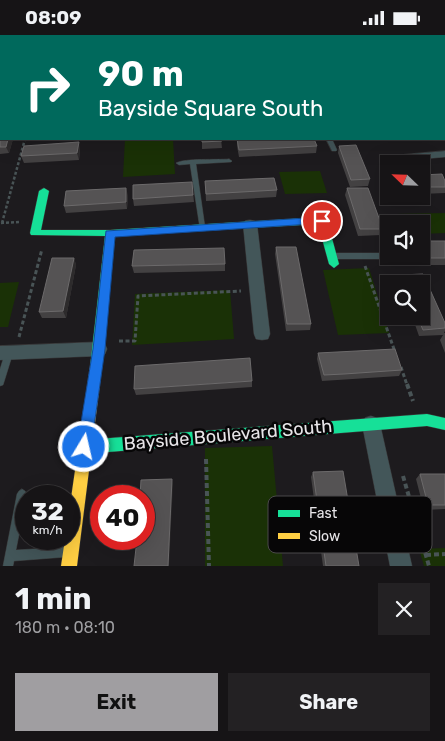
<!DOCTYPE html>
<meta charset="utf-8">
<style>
:root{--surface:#161416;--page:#232123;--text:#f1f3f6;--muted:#9e9ea1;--line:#353335;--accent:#a09ea1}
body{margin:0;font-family:Rubik,sans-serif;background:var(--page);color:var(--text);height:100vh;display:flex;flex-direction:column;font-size:19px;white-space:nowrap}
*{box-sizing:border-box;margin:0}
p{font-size:16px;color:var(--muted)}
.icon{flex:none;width:28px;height:28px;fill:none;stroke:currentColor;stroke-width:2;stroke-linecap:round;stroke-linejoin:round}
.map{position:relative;height:531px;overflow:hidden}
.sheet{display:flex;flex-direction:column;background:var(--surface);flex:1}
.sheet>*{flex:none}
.hud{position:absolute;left:0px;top:0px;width:445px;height:105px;box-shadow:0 5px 20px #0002,0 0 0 1px var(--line);background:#00695c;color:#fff;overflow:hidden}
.needle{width:32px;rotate:293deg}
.tools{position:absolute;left:380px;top:120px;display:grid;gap:10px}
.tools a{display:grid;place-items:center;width:50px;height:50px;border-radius:0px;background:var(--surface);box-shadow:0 5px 20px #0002,0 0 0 1px var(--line);font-size:25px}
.speed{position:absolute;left:15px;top:450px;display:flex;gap:10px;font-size:25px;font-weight:700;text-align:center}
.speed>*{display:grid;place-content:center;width:65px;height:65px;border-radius:50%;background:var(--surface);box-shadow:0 5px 20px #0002,0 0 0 1px var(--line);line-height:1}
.speed small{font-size:12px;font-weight:400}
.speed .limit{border:8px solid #d22;background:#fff;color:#111}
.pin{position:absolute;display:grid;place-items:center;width:42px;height:42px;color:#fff;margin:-21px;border:2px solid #fff;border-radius:50%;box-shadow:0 1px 5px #0007}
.me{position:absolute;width:55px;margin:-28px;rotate:9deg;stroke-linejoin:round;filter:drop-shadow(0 0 4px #0008)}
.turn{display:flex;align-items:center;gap:18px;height:105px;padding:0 15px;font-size:22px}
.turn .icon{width:65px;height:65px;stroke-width:2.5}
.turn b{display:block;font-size:35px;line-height:42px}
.round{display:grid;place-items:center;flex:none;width:52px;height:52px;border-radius:0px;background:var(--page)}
.summary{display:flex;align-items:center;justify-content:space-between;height:85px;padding:0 15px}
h1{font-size:30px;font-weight:700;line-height:38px}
.primary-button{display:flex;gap:10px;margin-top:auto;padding:10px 15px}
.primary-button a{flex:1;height:58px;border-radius:0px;background:var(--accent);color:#111;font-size:20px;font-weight:700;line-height:58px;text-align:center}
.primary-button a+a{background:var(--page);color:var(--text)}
.status{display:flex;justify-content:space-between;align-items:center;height:35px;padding:0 25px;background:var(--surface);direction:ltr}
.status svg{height:14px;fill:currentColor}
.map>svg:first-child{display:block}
</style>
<div class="status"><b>08:09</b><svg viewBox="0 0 49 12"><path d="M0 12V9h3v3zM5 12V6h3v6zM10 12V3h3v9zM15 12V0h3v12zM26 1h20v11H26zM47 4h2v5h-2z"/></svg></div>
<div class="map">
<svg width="445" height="531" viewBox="0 0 445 531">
<rect width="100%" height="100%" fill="#1d1b1e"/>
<path fill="#1a3106" d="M125 104H173L175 139 123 142Z
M320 136 327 158 285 159 279 137Z
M445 178V198L421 199V189H400L396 179Z
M369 233 389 298 338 300 323 235Z
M19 247 8 292H0V248Z
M230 255 234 304 132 310 135 259Z
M272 411 283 531H205V413Z
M445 513V531H424L419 514Z"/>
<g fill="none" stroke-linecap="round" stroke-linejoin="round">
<defs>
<path id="lane" d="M326 104H332L337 115 336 116H332Z
M229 124 232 126 231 127 196 129 205 192 202 194H200L190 129 179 130 176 128C185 123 217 125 229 124Z
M332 218H389V221H409C406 225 396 225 392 222L389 224H332L329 221Z
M9 315 12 316 13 318 4 347 3 350 0 351V334L5 318 6 316Z
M22 454 25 456 27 459 16 515 66 512 70 513 71 517 70 521 66 522 14 526 13 531H3L17 459 19 456Z"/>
<path id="street" d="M390 0H399V1H391Z
M444 77H445V85H444Z
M445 116V122L389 127 383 124 389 121Z
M250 185 255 186 257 189 270 299 268 304 262 305 256 304 254 299 243 189 245 186Z
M99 307 105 309 107 314 105 319 99 321 0 325V311Z
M371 381 377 383 380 389 412 531H390L362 389 365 383Z"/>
<path id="fast" d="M44 153 49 156 41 195H110L322 182 327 185 339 229 334 233 329 229 318 189 115 201 102 332 100 336 96 337 92 336 90 332 105 201 31 200 30 198 39 156Z
M427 379 445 383V395L427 391 84 419 79 417 77 412 79 407 84 405Z"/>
<path id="slow" d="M96 327 100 328 102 332 77 531H61L65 504H69V477L90 332 92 328Z"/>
</defs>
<use href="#lane" stroke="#393839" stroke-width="1"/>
<use href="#street" stroke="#393839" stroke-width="1"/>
<use href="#fast" stroke="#393839" stroke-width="1"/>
<use href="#slow" stroke="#393839" stroke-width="1"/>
<path stroke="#495456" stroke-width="2.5" stroke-dasharray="3 2" stroke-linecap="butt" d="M1 188 19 187
M2 188 25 104"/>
<path stroke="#495456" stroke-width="3" stroke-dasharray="4 2.5" stroke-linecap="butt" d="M365 231 395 317
M19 302 42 214
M119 306H135L138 261 241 256
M401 332 407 350"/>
<path stroke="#495456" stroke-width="4" stroke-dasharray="5 3" stroke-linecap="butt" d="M407 349 413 366
M206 424 209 531
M403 441 429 531
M426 520 445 519"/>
<use href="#lane" fill="#435659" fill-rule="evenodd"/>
<use href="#street" fill="#435659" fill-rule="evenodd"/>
<use href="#fast" fill="#16e098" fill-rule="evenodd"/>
<use href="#slow" fill="#ffcf43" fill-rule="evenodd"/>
</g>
<path fill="#434142" d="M155 0H181V1H155Z
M188 0H215V1H188Z
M218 0H245V1H219Z
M249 0H274L252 1H250Z
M1 67V104H13L9 118 0 119V71Z
M84 104H102V105L85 106Z
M202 104H221L222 113 202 114Z
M237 104 317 111 316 118 239 122 237 111Z
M350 104H396L351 106Z
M339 111 370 144 368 151 350 152 338 118Z
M80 114 79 125 24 128 21 121Z
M421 140 445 146V158L421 159Z
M387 141H389V158L385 148Z
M205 146 277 155 276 162 206 166Z
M192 147 194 167 134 171 133 164Z
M347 153 383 194 381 200 358 201 345 160Z
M128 160 127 174 66 178 64 171Z
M445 206V230H415L412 221H421Z
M276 212 311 289 310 295 286 296 275 219Z
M74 223 76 230 66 283H42L39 277Z
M225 229V236L134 238 132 231Z
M423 239 445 288V296L444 298H445V318L440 305 443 300 419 301 412 281H421V249H399L398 247 401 240Z
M318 318 402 335 399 341 322 346 317 324Z
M252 346V352L136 360 134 354Z
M313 437 359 531H323L311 442Z
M420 439H445V474L424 475 416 444Z"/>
<path fill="#2d2b2c" d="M8 104H13L9 118 6 112Z
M79 107 80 114 79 125 77 118Z
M126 153 128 160 127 174 126 167Z
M74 223 76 230 66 283 63 276Z
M172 444 173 449 169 531H168Z"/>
<path fill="#555354" stroke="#6c6a6b" d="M65 0H80V1H53Z
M91 0H116V1H91Z
M122 0H149V1H122Z
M424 0H438L439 1H425Z
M0 4H1V12H0Z
M444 13H445V23H444Z
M0 77H1V104H8L6 112H0Z
M202 104H221L222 106 202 107Z
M237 104H314L317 111 239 115Z
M79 107 77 118 21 121 24 111Z
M356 110 370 144 351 145 339 111Z
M442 139 445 146V152H421V140Z
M274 143 277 155 206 159 205 146Z
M192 147 193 160 133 164V150Z
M126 153V167L64 171 66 156Z
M347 153H368L383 194H360Z
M421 206H445V223H418L417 221H421Z
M276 212H296L311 289H287Z
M224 213 225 229 132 231 134 215Z
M52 223H74L63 276 39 277Z
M423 239 445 288V293L423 295 417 281H421V249H405L401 240Z
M395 314 402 335 344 339 324 340 318 318Z
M250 323 252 346 134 354 135 331Z
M343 436 359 531H326L313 437Z
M420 439H445V470H428Z
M172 444 168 531H134L137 504H144V461H140L141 445Z"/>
<path fill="#1a73e8" stroke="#114b97" d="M322 182 326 183V188L115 202 105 314 91 412 89 416 84 418 79 416 77 412 93 314 106 196Z"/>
<g text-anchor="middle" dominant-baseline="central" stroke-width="5" stroke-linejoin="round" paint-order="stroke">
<g font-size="18" fill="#e7e5e8" stroke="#070607">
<text transform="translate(228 400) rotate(-5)">Bayside Boulevard South</text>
</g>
</g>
<rect x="268" y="461" width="164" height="57" rx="8" fill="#070607" stroke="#4a494a" stroke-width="1"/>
<rect x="278" y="475" width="22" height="7" fill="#16e098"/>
<rect x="278" y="498" width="22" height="6" fill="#ffcf43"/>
<g font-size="14" fill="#e7e5e8">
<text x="309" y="483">Fast</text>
<text x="309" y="506">Slow</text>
</g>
</svg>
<div class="tools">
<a><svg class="needle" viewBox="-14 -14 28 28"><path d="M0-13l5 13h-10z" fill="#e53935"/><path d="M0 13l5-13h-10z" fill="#9e9ea1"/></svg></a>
<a><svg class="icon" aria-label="sound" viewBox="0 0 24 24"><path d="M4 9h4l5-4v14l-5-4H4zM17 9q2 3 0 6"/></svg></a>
<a><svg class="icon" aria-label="search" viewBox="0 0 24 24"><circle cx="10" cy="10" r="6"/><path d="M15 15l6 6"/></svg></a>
</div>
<div class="speed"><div>32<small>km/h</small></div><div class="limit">40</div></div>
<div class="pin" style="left:322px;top:186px;background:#d93025"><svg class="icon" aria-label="arrive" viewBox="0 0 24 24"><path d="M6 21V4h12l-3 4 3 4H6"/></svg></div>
<svg class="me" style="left:84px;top:412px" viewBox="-20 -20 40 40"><circle r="17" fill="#1a73e8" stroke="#fff" stroke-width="3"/><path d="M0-11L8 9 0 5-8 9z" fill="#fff"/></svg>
<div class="hud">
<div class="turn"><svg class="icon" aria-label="right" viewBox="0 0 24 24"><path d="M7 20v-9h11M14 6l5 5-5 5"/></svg><div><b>90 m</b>Bayside Square South</div></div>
</div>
</div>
<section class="sheet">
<div class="summary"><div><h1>1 min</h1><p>180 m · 08:10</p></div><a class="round"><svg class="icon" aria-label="close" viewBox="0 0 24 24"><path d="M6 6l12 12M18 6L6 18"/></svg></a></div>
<div class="primary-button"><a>Exit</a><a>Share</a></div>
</section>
